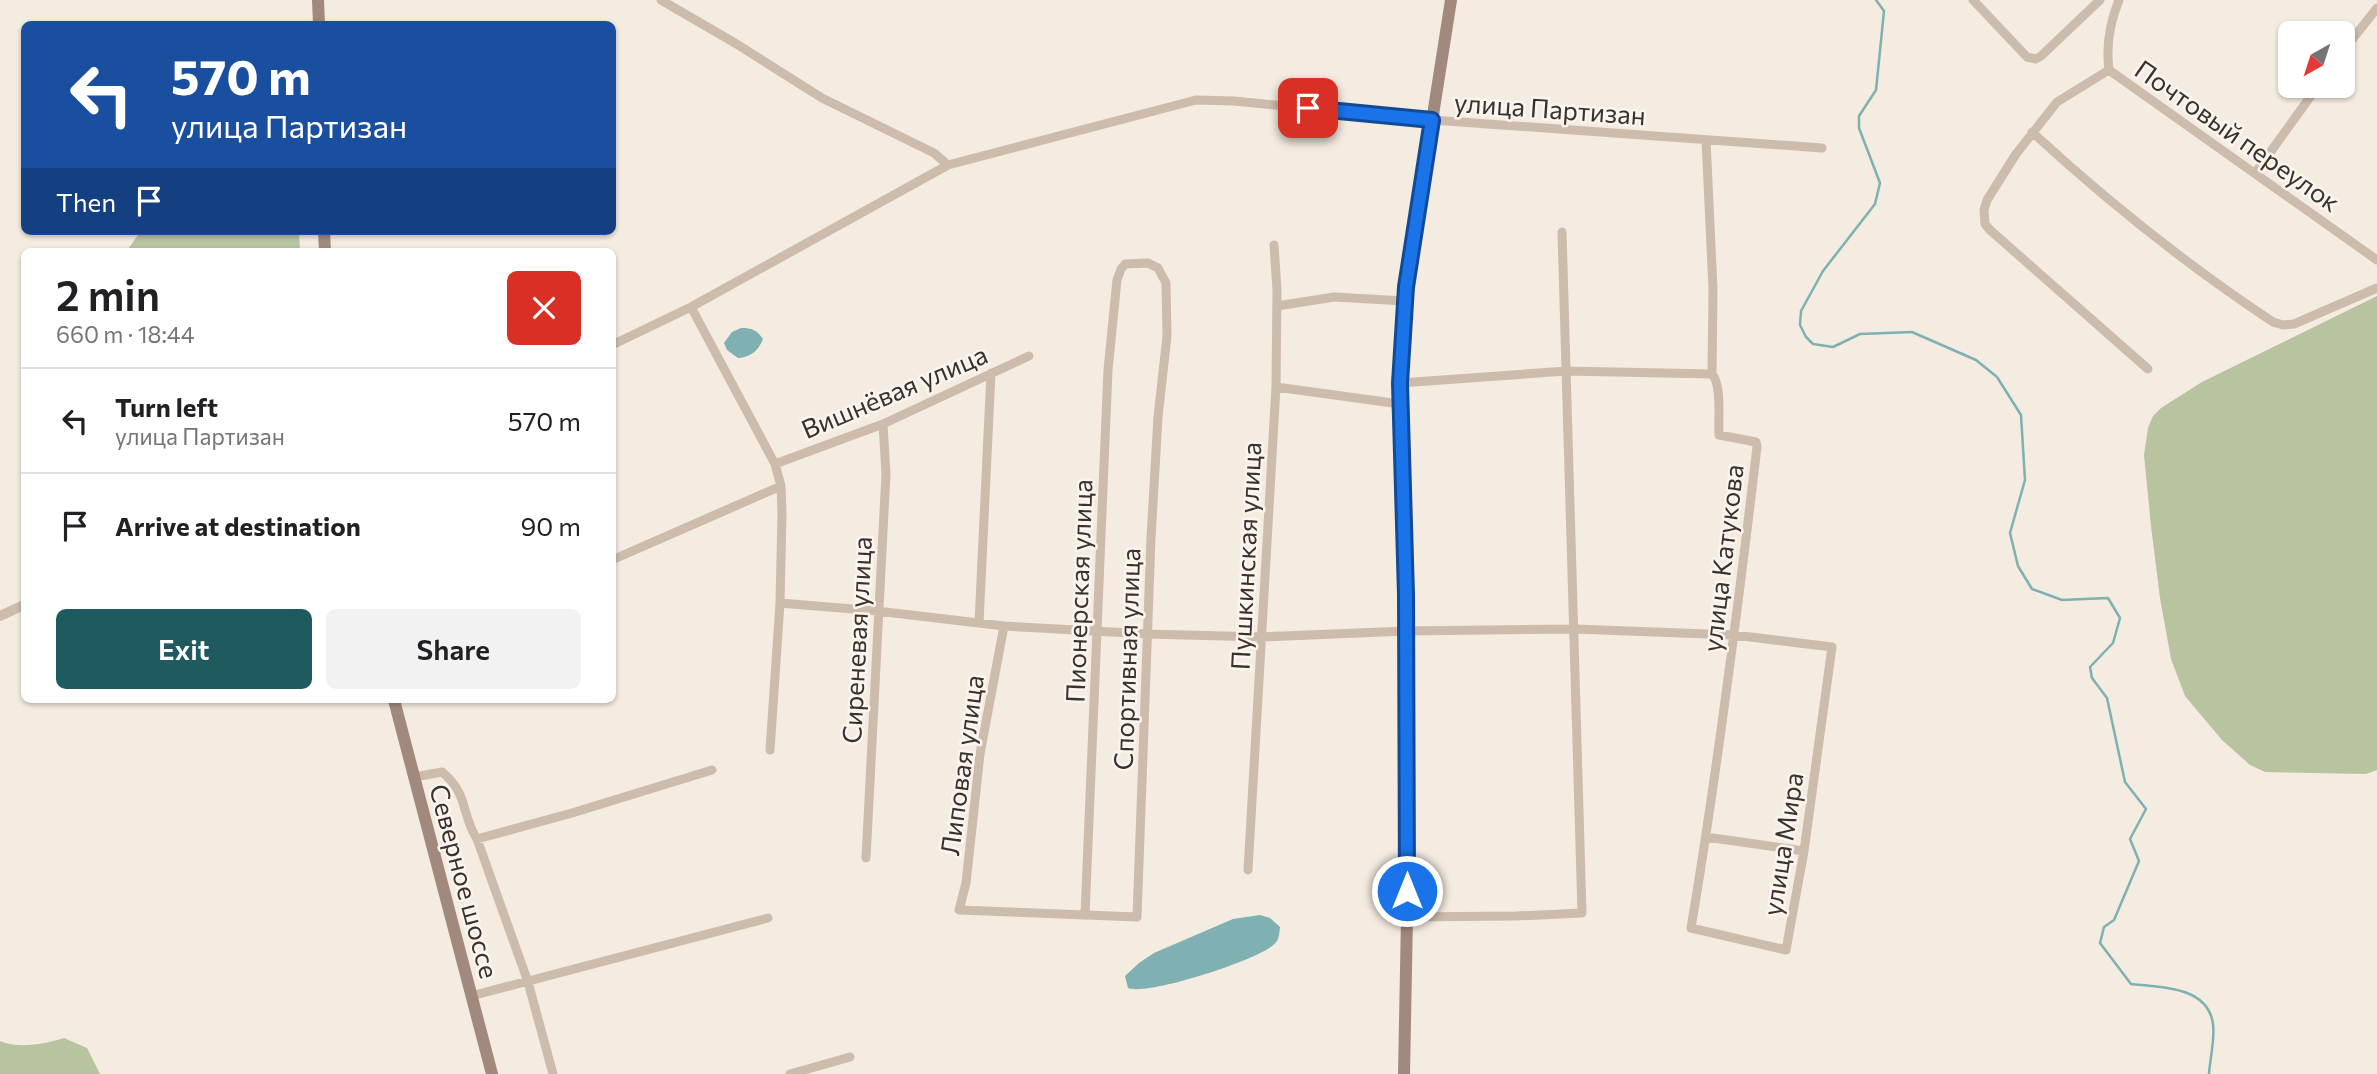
<!DOCTYPE html>
<meta charset="utf-8">
<style>
:root{--surface:#fff;--page:#f2f2f2;--text:#202124;--muted:#757577;--line:#e0e0e0;--accent:#1f5a5e}
body{margin:0;font-family:Commissioner,sans-serif;background:var(--page);color:var(--text);height:100vh;display:flex;flex-direction:column;font-size:26px;white-space:nowrap}
*{box-sizing:border-box;margin:0}
p{font-size:23px;color:var(--muted)}
.icon{flex:none;width:38px;height:38px;fill:none;stroke:currentColor;stroke-width:2;stroke-linecap:round;stroke-linejoin:round}
.map{position:relative;flex:1;overflow:hidden}
.details{position:absolute;left:21px;top:248px;width:595px;height:455px;display:flex;flex-direction:column;background:var(--surface);border-radius:10px;box-shadow:0 2px 5px #0004}
.details>*{flex:none}
.banner{position:absolute;left:21px;top:21px;width:595px;height:214px;border-radius:10px;box-shadow:0 2px 5px #0004;background:#1a4fa0;color:#fff;overflow:hidden}
.needle{width:46px;rotate:219deg}
.controls{position:absolute;left:2278px;top:21px;display:grid;gap:14px}
.controls a{display:grid;place-items:center;width:77px;height:77px;border-radius:10px;background:var(--surface);box-shadow:0 2px 5px #0004;font-size:35px}
.pin{position:absolute;display:grid;place-items:center;width:60px;height:60px;color:#fff;margin:-30px;border-radius:14px;box-shadow:0 4px 10px #0006}
.me{position:absolute;width:77px;margin:-38px;rotate:0deg;stroke-linejoin:round;filter:drop-shadow(0 0 5px #0008)}
.turn{display:flex;align-items:center;gap:24px;height:147px;padding:0 35px;font-size:32px}
.turn .icon{width:91px;height:91px;stroke-width:2.5}
.turn b{display:block;font-size:49px;line-height:60px}
.then{display:flex;align-items:center;height:66px;padding:0 35px;background:#0003;gap:14px;font-size:26px}
.round{display:grid;place-items:center;flex:none;width:74px;height:74px;border-radius:10px;background:var(--page)}
.head{display:flex;align-items:center;justify-content:space-between;height:119px;padding:0 35px}
h1{font-size:42px;font-weight:600;line-height:52px}
.action{display:flex;gap:14px;margin-top:auto;padding:14px 35px}
.action a{flex:1;height:80px;border-radius:10px;background:var(--accent);color:#fff;font-size:28px;font-weight:600;line-height:80px;text-align:center}
.action a+a{background:var(--page);color:var(--text)}
ul{padding:0;list-style:none}
li{display:flex;align-items:center;gap:21px;height:105px;padding:0 35px;border-top:2px solid var(--line)}
li div{flex:1}
li b{display:block;font-size:26px}
li em{font-style:normal}
.map>svg:first-child{display:block}
</style>
<div class="map">
<svg width="2377" height="1074" viewBox="0 0 2377 1074">
<rect width="100%" height="100%" fill="#f4ebe1"/>
<path fill="#b8c4a0" d="M149 231H299L300 252H126L138 235Z
M2377 296V770L2366 774 2265 772 2250 765 2222 740 2185 696 2171 659 2160 598 2151 526 2144 455 2148 428 2153 416 2161 408 2202 382Z
M64 1038 87 1048 100 1074H0V1041C19 1049 44 1044 64 1038Z"/>
<path fill="#7fb0b2" d="M741 328C752 328 757 330 763 339 758 351 751 357 738 358L727 350 724 343 732 332Z
M1260 915 1270 918 1280 927C1279 936 1279 941 1272 946 1254 961 1147 996 1128 988L1125 976 1139 963 1154 953 1233 919Z"/>
<g fill="none" stroke-linecap="round" stroke-linejoin="round">
<path stroke="#7fb0b2" stroke-width="2.5" d="M1876 0 1884 11 1876 90 1859 116V128L1880 183 1875 204 1823 271 1801 311 1800 325 1806 337 1813 344 1833 347 1860 334 1912 332 1976 360 1997 377 2021 415 2025 480 2010 533 2018 566 2032 589 2062 600 2108 598 2120 618 2113 643 2090 667 2092 678 2107 698 2125 782 2146 809 2130 839 2139 861 2114 920 2104 927 2100 943 2131 984C2160 987 2208 986 2213 1024 2215 1040 2210 1058 2209 1074"/>
<path stroke="#cdbbac" stroke-width="9" d="M661 0 735 43 822 98 934 153 948 165
M1973 0 2027 57 2036 59 2041 56 2100 0
M2343 51 2377 8
M2109 70 2057 102 2016 154 1987 200 1984 210 1985 224 1990 230 2148 369
M2109 70 2377 260
M2109 70C2106 47 2110 22 2119 0
M2032 132C2108 202 2187 265 2273 322L2283 325 2294 324 2377 288
M2256 172 2318 86
M1277 306 1334 297 1405 301
M691 307 775 464 781 486 782 513 780 603 770 750
M612 345 691 307 948 165 1196 100 1234 101 1432 120 1822 148
M1400 383 1566 371 1712 374
M1276 387 1400 404
M775 464 883 424 1029 356
M612 560 781 486
M780 603 877 611 1004 626 1148 634 1261 637 1406 631 1575 629 1734 635 1832 647 1804 851 1786 950 1691 928C1718 768 1738 608 1757 447L1756 442 1719 435C1718 419 1722 385 1712 374L1713 289 1706 140
M979 623 991 373
M1004 626 980 754 966 883 959 910 1137 917 1151 538 1158 417 1167 336 1166 283 1158 268 1148 263 1125 264 1121 269 1117 280 1108 370 1085 915
M414 777 442 772C469 794 461 815 477 839L528 982 553 1074
M1706 837 1804 851
M477 839 572 813 712 770
M866 858 886 474 883 424
M1248 870 1276 387 1277 290 1274 245
M1407 917 1516 916 1582 913 1562 232
M471 996 768 918
M790 1074 850 1057"/>
<path stroke="#cdbbac" stroke-width="10" d="M0 616 24 605"/>
<path stroke="#a18a7d" stroke-width="12" d="M318 0 319 24
M324 231 325 252
M394 700 492 1074
M1404 1074 1407 917 1406 595 1400 383 1406 287 1451 0"/>
</g>
<g fill="none" stroke-linecap="round" stroke-linejoin="round">
<defs>
<path id="route" d="M1308 108 1432 120 1406 287 1400 383 1406 595 1407 891"/>
</defs>
<use href="#route" stroke="#114b97" stroke-width="18"/>
<use href="#route" stroke="#1a73e8" stroke-width="12"/>
</g>
<g text-anchor="middle" dominant-baseline="central" stroke-width="5" stroke-linejoin="round" paint-order="stroke">
<g font-size="26" fill="#3b302b" stroke="#fbf5ee">
<text transform="translate(1550 108) rotate(4)">улица Партизан</text>
<text transform="translate(2238 135) rotate(35)">Почтовый переулок</text>
<text transform="translate(894 391) rotate(-23)">Вишнёвая улица</text>
<text transform="translate(1245 556) rotate(-87)">Пушкинская улица</text>
<text transform="translate(1722 558) rotate(-83)">улица Катукова</text>
<text transform="translate(1078 591) rotate(-88)">Пионерская улица</text>
<text transform="translate(856 640) rotate(-87)">Сиреневая улица</text>
<text transform="translate(1126 659) rotate(-88)">Спортивная улица</text>
<text transform="translate(961 765) rotate(-82)">Липовая улица</text>
<text transform="translate(1782 844) rotate(-81)">улица Мира</text>
<text transform="translate(465 881) rotate(75)">Северное шоссе</text>
</g>
</g>
</svg>
<div class="controls">
<a><svg class="needle" viewBox="-14 -14 28 28"><path d="M0-13l5 13h-10z" fill="#e53935"/><path d="M0 13l5-13h-10z" fill="#757577"/></svg></a>
</div>
<div class="pin" style="left:1308px;top:108px;background:#d93025"><svg class="icon" aria-label="arrive" viewBox="0 0 24 24"><path d="M6 21V4h12l-3 4 3 4H6"/></svg></div>
<svg class="me" style="left:1407px;top:891px" viewBox="-20 -20 40 40"><circle r="17" fill="#1a73e8" stroke="#fff" stroke-width="3"/><path d="M0-11L8 9 0 5-8 9z" fill="#fff"/></svg>
<div class="banner">
<div class="turn"><svg class="icon" aria-label="left" viewBox="0 0 24 24"><path d="M17 20v-9H6M10 6l-5 5 5 5"/></svg><div><b>570 m</b>улица Партизан</div></div>
<div class="then">Then<svg class="icon" aria-label="arrive" viewBox="0 0 24 24"><path d="M6 21V4h12l-3 4 3 4H6"/></svg></div>
</div>
<section class="details">
<div class="head"><div><h1>2 min</h1><p>660 m · 18:44</p></div><a class="round" style="background:#d93025;color:#fff"><svg class="icon" aria-label="close" viewBox="0 0 24 24"><path d="M6 6l12 12M18 6L6 18"/></svg></a></div>
<ul>
<li><svg class="icon" aria-label="left" viewBox="0 0 24 24"><path d="M17 20v-9H6M10 6l-5 5 5 5"/></svg><div><b>Turn left</b><p>улица Партизан</p></div><em>570 m</em></li>
<li><svg class="icon" aria-label="arrive" viewBox="0 0 24 24"><path d="M6 21V4h12l-3 4 3 4H6"/></svg><div><b>Arrive at destination</b></div><em>90 m</em></li>
</ul>
<div class="action"><a>Exit</a><a>Share</a></div>
</section>
</div>
